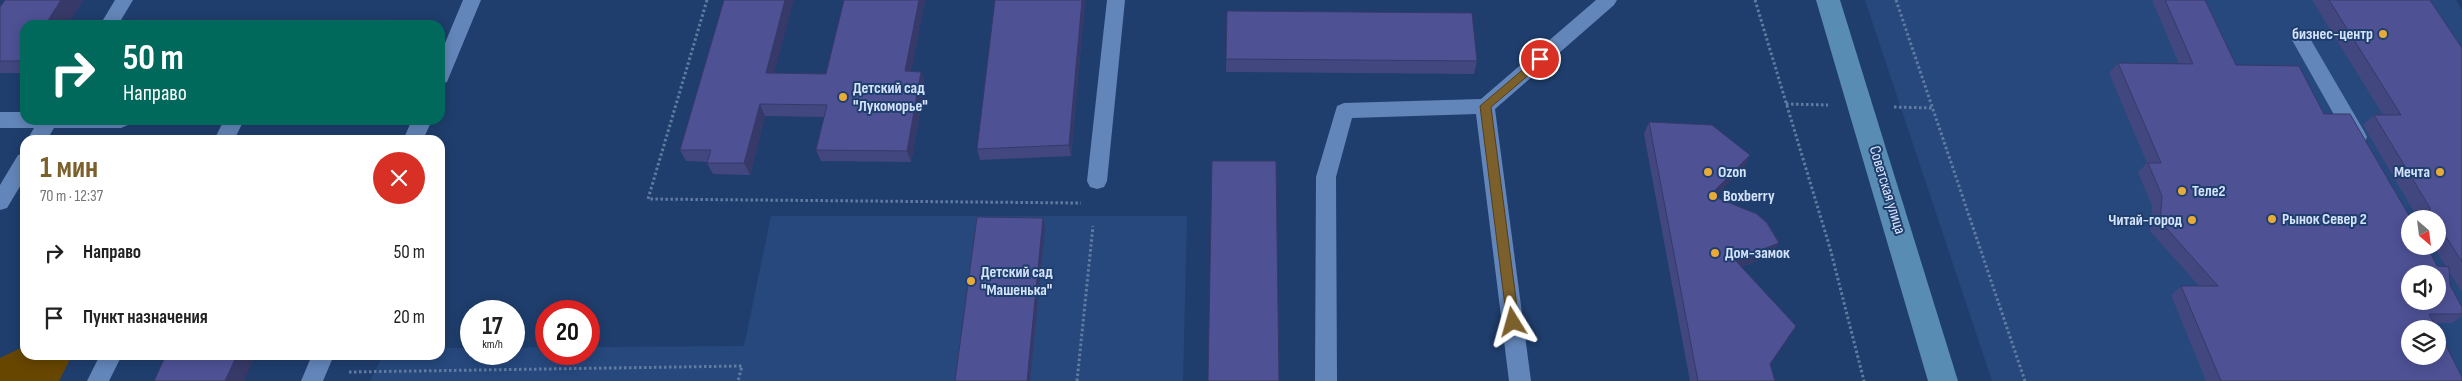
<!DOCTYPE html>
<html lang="ru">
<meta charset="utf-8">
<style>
:root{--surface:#fff;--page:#f6f6f6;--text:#222;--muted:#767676;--accent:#7c602c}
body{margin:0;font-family:"Sofia Sans Condensed",sans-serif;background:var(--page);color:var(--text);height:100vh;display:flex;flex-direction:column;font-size:19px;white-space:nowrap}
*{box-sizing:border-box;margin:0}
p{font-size:16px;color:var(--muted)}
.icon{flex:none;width:28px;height:28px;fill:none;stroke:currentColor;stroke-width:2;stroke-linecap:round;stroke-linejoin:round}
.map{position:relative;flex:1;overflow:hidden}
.drawer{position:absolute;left:20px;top:135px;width:425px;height:225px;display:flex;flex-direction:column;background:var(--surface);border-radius:15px;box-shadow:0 2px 12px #0003}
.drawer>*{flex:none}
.hud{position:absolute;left:20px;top:20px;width:425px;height:105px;border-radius:15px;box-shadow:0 2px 12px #0003;background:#00695c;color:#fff;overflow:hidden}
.needle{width:32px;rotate:152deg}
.fabs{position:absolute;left:2401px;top:210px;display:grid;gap:10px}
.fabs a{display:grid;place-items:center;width:45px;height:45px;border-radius:50%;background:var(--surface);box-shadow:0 2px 12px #0003;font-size:25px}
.speed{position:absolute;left:460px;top:300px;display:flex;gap:10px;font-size:25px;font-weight:700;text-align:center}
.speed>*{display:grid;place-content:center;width:65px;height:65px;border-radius:50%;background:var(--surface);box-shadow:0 2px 12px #0003;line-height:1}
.speed small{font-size:12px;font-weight:400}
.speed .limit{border:8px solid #d22;background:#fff;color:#111}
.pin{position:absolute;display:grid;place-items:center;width:42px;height:42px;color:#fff;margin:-21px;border:2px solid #fff;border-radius:50%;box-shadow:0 1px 5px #0007}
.me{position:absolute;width:55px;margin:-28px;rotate:352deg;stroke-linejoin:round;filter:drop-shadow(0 0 4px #0008)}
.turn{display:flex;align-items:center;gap:18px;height:105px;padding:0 20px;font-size:22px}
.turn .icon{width:65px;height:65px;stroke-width:2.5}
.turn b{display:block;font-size:35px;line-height:42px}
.round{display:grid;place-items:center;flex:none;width:52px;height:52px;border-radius:26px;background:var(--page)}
.head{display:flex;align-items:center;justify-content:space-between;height:85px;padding:0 20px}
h1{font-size:30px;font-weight:700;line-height:38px;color:var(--accent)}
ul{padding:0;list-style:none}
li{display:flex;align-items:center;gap:15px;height:65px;padding:0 20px}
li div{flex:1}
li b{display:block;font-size:19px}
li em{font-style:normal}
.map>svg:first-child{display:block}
</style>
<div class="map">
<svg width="2462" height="381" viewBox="0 0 2462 381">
<rect width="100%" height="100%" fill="#1f3e6d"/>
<path fill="#26487d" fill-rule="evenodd" d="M1865 0H2456L2462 10V381H1992ZM2410 219H2438V246H2410ZM2410 274H2438V301H2410ZM2410 329H2438V356H2410Z
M771 216H1187L1183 381H370L383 355H440V348H471V354H514V348L546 347V354H589V347L744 346Z"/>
<path fill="#674600" d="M25 346V355H72L59 381H0V358Z"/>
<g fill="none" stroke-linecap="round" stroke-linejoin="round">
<path stroke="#627ba1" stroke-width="3" stroke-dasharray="2.5 2.5" stroke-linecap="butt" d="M707 0 648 199 1081 203
M1755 0 1830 248 1864 381
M1896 0 2025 381
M1786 104 1828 105
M1894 107 1933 108
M349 372 742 366 738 381
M1077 381 1093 226"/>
<path fill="#6386ba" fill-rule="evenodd" d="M115 0H133L118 25H100Z
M463 0H481L449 77 447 82 440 84V55Z
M1107 0H1125L1107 181 1104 187 1097 189 1090 187 1087 181Z
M1596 0H1617L1614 5 1495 109 1531 381H1509L1476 114 1352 118 1336 177 1337 381H1315L1316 177 1337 106 1344 103 1481 99Z
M2301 33 2308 35 2364 131 2367 137 2364 143 2357 145 2350 143 2292 40 2294 35Z
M0 112H25V120H131L128 125 121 128H54L47 140H27L34 128H0Z
M224 120H244L234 140H214Z
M412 120H432L423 140H403Z
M25 153V178L7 208 0 210V185L18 155Z
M100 355H122L109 381H87Z
M312 355H334L323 381H301Z"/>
<path fill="#598cb2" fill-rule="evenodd" d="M1816 0H1840L1958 381H1928Z"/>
</g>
<path fill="#434780" d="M5 0H83L67 25H25V73H0V7Z
M844 0H925L911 71 921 72 925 84 911 162 821 161 816 150 824 117 765 116 750 175 713 174 707 163V162L686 161 680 150 775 73 826 74Z
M1085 0 1071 156 980 160 977 149Z
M2152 0H2205L2236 65 2324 114 2437 266H2446L2433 246H2438V219H2415L2417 217 2363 125 2374 115H2383L2312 0H2430L2462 48V292L2449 272 2450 285 2462 307V316L2452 323H2434L2462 381H2206L2171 295 2181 286H2199L2150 231 2152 206 2138 172 2147 163 2109 73 2118 63 2179 64Z
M1227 11 1477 61 1474 74 1226 72Z
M1649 122 1750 155 1744 168 1714 197 1771 255 1741 267 1775 381H1690L1644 134Z"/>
<path fill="#373968" d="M61 0H83L67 25H45Z
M785 0H794L771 85 766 73Z
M919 0H925L909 84 905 71Z
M1082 0H1085L1071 156 1069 145Z
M390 20 394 25H388Z
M25 56V63L22 61Z
M921 72 925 84 911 162 907 151Z
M760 104 765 116 750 175 744 163Z
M1750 155 1744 168 1704 207 1710 195Z
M1043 218 1045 228 1030 381H1027Z
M1779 243 1771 255 1728 272 1735 260Z
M237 355H256L244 381H225Z"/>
<path fill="#4e5295" stroke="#373968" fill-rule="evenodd" d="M5 0H61L45 25H25V56L22 61H0V7Z
M724 0H785L766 73 826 74 844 0H919L905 71 921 72 907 151 816 150 827 105 760 104 744 163H707L711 150H680Z
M995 0H1082L1069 145 977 149Z
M2165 0H2205L2236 65 2299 66 2324 114H2350L2411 219H2410V246H2427L2437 266 2449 267 2450 285 2462 307V314H2429L2437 329H2410V356H2438V330L2462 377V381H2221L2181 286H2218L2160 221 2162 196 2148 163H2161L2118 63 2193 64ZM2410 274H2438V301H2410Z
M2329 0H2430L2462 48V262L2445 235H2438V219H2424V211H2430V208L2374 115H2401Z
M1227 11 1472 13 1477 61 1226 59Z
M138 20H390L388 25H136Z
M1649 122 1712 125 1750 155 1710 195 1757 214 1767 223 1779 243 1735 260 1796 326 1770 364 1775 381H1698Z
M1212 161H1276L1279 381H1208Z
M977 217 1043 218 1027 381H955Z
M166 355H237L225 381H154Z"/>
<path fill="#7c602c" stroke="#513e1d" d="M1540 55 1544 56V62L1491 107 1519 322 1513 327 1507 322 1480 106Z"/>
<g fill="#e9ab38" stroke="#1f3e6d" stroke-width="2">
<circle cx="2383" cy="34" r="5"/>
<circle cx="843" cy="97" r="5"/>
<circle cx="1708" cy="172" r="5"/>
<circle cx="2440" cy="172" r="5"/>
<circle cx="2182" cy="191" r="5"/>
<circle cx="1713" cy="196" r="5"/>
<circle cx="2272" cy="219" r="5"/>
<circle cx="2192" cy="220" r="5"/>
<circle cx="1715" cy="253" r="5"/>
<circle cx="971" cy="281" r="5"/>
</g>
<g text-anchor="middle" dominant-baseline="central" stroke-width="4" stroke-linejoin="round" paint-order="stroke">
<g font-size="16" font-weight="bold" fill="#d5e4fb" stroke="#1f3e6d" text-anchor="start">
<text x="2373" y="34" text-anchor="end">бизнес-центр</text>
<text x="853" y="88">Детский сад<tspan x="853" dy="18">"Лукоморье"</tspan></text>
<text x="1718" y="172">Ozon</text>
<text x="2430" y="172" text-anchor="end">Мечта</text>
<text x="2192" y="191">Теле2</text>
<text x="1723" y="196">Boxberry</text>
<text x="2282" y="219">Рынок Север 2</text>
<text x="2182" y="220" text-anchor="end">Читай-город</text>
<text x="1725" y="253">Дом-замок</text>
<text x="981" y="272">Детский сад<tspan x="981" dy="18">"Машенька"</tspan></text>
</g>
<g font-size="16" fill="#d5e4fb" stroke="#1f3e6d">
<text transform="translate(1887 190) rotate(73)">Советская улица</text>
</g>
</g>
</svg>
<div class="fabs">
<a><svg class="needle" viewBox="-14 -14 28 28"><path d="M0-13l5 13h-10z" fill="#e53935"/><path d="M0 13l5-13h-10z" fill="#767676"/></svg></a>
<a><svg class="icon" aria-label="sound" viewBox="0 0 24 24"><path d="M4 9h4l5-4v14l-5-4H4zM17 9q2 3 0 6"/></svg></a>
<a><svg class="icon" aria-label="layers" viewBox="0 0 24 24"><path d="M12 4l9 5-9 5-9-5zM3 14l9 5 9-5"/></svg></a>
</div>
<div class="speed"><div>17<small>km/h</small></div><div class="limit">20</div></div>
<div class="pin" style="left:1540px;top:59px;background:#d93025"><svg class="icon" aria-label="arrive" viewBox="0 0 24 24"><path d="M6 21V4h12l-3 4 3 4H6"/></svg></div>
<svg class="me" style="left:1513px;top:322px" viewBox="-20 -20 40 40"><path d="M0-17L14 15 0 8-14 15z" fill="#7c602c" stroke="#fff" stroke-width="4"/></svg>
<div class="hud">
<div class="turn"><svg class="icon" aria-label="right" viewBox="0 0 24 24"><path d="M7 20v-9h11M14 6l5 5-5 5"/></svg><div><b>50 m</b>Направо</div></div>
</div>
<section class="drawer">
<div class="head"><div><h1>1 мин</h1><p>70 m · 12:37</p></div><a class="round" style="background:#d93025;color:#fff"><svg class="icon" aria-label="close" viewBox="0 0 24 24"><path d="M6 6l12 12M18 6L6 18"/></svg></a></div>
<ul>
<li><svg class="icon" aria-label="right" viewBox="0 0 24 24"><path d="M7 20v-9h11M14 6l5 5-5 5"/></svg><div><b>Направо</b></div><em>50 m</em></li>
<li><svg class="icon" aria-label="arrive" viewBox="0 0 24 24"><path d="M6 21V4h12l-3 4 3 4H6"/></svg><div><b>Пункт назначения</b></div><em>20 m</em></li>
</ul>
</section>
</div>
